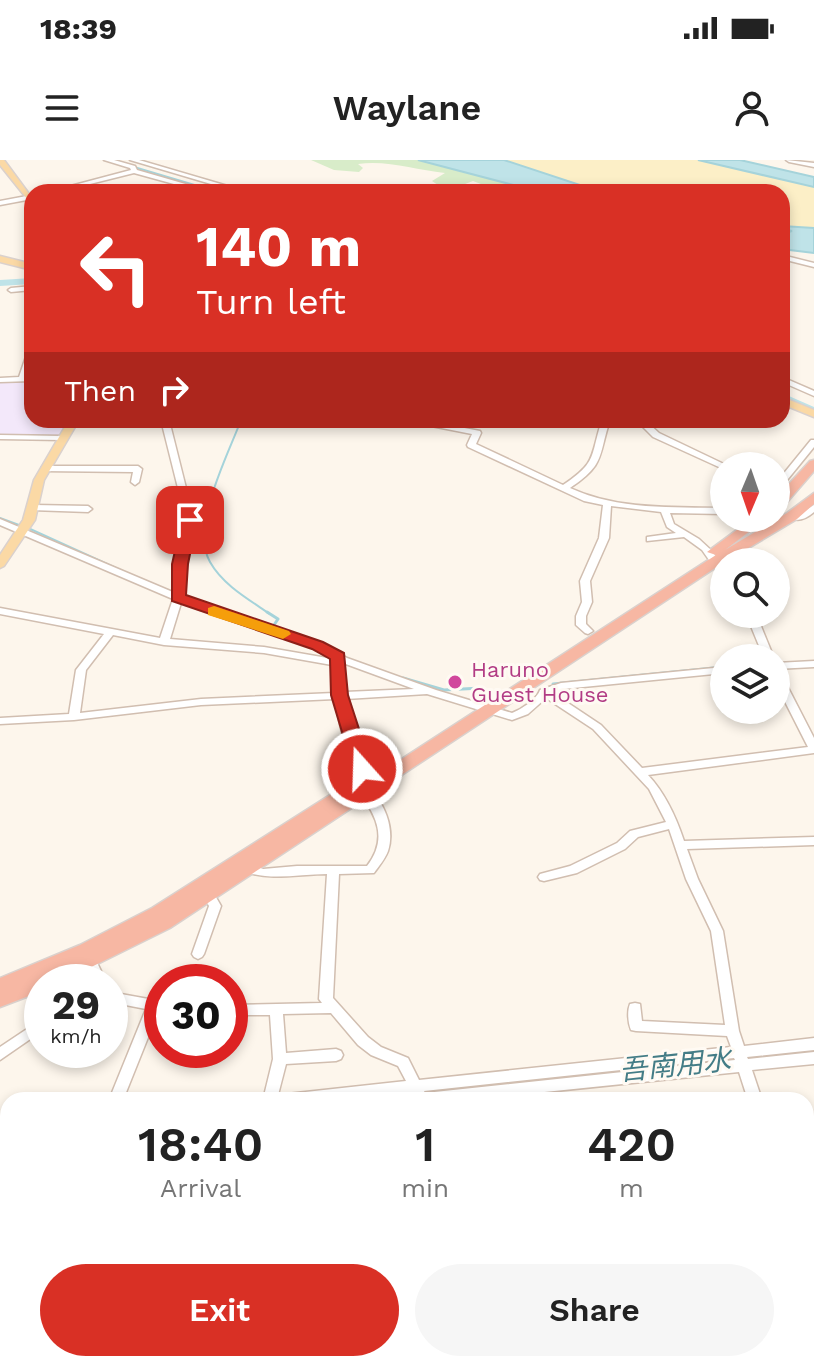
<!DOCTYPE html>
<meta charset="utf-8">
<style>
:root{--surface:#fff;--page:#f6f6f6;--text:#222;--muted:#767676;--accent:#d93025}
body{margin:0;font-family:"Work Sans","Noto Sans JP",sans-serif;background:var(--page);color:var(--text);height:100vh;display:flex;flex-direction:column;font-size:30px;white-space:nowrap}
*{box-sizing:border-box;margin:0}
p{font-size:26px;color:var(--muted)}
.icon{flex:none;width:44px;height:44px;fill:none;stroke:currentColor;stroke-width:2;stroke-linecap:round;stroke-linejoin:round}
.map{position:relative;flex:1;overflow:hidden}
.sheet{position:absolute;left:0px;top:932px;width:814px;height:280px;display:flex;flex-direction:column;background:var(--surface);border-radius:24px 24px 0 0;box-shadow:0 4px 12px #0003}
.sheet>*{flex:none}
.banner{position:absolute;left:24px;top:24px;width:766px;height:244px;border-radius:24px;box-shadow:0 4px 12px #0003;background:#d93025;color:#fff;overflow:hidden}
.needle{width:52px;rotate:182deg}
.fabs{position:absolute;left:710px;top:292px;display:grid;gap:16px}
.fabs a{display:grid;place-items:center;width:80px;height:80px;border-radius:50%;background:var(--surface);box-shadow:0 4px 12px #0003;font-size:40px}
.speed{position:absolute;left:24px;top:804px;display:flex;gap:16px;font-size:40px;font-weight:700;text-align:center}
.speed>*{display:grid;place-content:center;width:104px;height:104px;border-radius:50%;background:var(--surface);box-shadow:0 4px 12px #0003;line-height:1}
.speed small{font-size:20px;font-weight:400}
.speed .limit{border:12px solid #d22;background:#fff;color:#111}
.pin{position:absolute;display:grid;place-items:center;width:68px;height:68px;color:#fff;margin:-34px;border-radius:16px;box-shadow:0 4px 12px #0006}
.me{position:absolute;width:88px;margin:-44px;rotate:340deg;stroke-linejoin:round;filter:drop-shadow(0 0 6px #0008)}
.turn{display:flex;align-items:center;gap:28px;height:168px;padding:0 40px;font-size:36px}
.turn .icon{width:104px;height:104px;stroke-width:2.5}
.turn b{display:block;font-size:56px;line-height:68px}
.then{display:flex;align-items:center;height:76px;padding:0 40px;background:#0003;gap:16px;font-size:30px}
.eta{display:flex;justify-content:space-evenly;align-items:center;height:136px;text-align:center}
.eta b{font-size:48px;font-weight:600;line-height:56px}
.cta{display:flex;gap:16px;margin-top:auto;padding:16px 40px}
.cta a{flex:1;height:92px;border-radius:48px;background:var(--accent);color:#fff;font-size:32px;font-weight:600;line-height:92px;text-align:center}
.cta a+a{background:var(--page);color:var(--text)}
.status{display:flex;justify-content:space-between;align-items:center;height:56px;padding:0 40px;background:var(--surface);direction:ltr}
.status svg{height:22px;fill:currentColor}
header{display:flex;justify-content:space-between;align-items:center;height:104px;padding:0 40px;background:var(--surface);font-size:36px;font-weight:600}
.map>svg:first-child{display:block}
</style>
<div class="status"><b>18:39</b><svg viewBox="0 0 49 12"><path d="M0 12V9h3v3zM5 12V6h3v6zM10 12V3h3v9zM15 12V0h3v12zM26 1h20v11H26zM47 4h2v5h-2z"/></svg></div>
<header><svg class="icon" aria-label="menu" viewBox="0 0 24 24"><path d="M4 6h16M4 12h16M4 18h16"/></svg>Waylane<svg class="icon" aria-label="person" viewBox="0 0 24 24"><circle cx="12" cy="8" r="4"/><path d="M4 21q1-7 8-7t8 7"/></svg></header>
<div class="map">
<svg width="814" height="1212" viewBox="0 0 814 1212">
<rect width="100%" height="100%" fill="#fdf6ec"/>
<path fill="#f3e8fa" d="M0 221H32V260H70L61 275H0Z"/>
<path fill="#d8ecc9" d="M311 0H427L446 8H456L539 32H502L473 21 444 32H429L441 27 432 21 445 13C415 10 388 0 358 4L363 8 359 12 334 10Z
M225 1204H448V1212H223Z"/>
<path fill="#fcefc7" d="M504 0H698L814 27V68L782 66V32H601Z"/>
<path fill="#bfe3e8" stroke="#a5d3da" stroke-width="2" d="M418 0H504L601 32H540Z
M698 0H740L814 17V27Z
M782 66 814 68V93L782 89V74L792 71 782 69Z"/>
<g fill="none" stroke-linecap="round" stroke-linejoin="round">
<path stroke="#a5d3da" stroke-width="2" d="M134 7 218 32
M241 260C228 295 190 367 210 402 223 425 248 439 270 454
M0 358 19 365
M28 368 138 418
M182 437 203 444"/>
<path stroke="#a5d3da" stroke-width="3" d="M267 452 278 459 272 468
M403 518 444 530 481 528
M553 524 724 507"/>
<path stroke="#bfe3e8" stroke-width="12" d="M345 940 814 891
M0 981 8 980"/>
<path fill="#bfe3e8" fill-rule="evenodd" d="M32 118V124L0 126V120Z
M782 233 814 247V254L782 240Z"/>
<path stroke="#dcd0c4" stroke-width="11" stroke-dasharray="11 6" stroke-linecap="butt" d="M371 619 379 640"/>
<defs>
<path id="minor" d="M104 0H114L135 6 137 10 213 32H203L134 13 58 32H48L131 10 130 8Z
M130 0H139L248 32H238Z
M786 0 814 3V7L789 2Z
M32 35V39L0 45V41Z
M782 95 814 103V107L782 99Z
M32 126V130L11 132 8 130 11 128Z
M29 188H32V201L27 217H32V221L0 222V218L19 217Z
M782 217 814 231V236L782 222Z
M161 260H169L194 360 185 404 183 437 190 440 321 483 347 498 436 530 512 553C522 549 537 539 540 530L561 523 724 507V513L563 529 553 533 601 565 642 608 808 587 776 524V511L780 512 814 578V593L648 615C665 633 676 657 684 681L814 677V685L687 689 698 719 723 771 739 871 744 886 814 878V890L747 897 748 899 814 892V904L752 910 762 940H748L739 912 468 940H404L406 936 412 934 411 932 337 940H263L273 899 270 855H230V845L322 843 319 839 327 714C301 714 270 721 247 712L245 709 247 706 251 705 263 709 297 706H367C388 679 377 656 359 632L365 628C385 639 395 670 388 691 385 699 379 706 374 713L339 714 333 838 368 877 381 887 408 898 419 920 731 887 727 876 636 871 631 870C628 863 627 851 630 844L635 843 640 844 642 861 725 865 711 771 686 719 669 669 638 677 625 689 577 713 544 721 540 720 538 717 540 714 570 706 617 683 630 671 666 662 649 629 593 569 546 538 528 554 512 560 427 534 346 539C351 568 358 593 376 616L370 620C347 608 339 563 335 539L201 545 74 560 0 564V558L69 554 76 510 104 474 0 454V448L160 478 173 439 0 365V359L175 433V404L186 360ZM181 443 313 487 333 499 264 487 170 479ZM113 475 164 485 264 493 332 505 334 533 201 539 80 553 86 510ZM343 503 414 529 345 532ZM331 853 358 885 371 895 398 906 406 921 278 935 286 904 336 901 341 899 343 895 341 891 336 889 286 893 283 854ZM734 898 735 900 425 933 424 931Z
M407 260H423L480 271 481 273 476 284 563 325C598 302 590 296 602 260H610C598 296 606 304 570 328 618 350 673 347 724 348V354L670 353 674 364 699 379 712 391 724 409V418L721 417 702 390 684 377 647 381V377L676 373 667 367 661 352 611 346 609 378 590 421 592 442 586 456V464L593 471 588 474 585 473 576 465V456L582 442 580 421 599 378 603 345 584 341 468 287 467 285 472 274 411 262Z
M636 260H645L659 273 728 306H724V309L721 308 653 277Z
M0 275 63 276 67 278 63 280 0 279Z
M811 280H814V287L779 330 776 331V323Z
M45 306H138L142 309 139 322 135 325 131 322 133 312 42 311V307Z
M34 345 88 346 92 349 88 352 31 350V346Z
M814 345V352C806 359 797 363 788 356L792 353 800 354Z
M746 454H756L774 498H764Z
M814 501V507L776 509V503Z
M209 730 213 732 221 746 204 794 202 797 198 799 194 797 192 794 209 746 203 735 205 732Z
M87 788 91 790 101 811 100 822H88L89 811 81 793 83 790Z
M110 832 154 840 159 841 161 845 123 940H109L146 849 110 842Z
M42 859V871L0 900V887Z
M8 968V980L0 981V969Z
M8 984V996L0 997V985Z
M0 1077 8 1081V1096L0 1092Z
M806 1185 814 1189V1208L806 1204Z
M35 1204H51L50 1212H34Z
M426 1204H444L440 1212H422Z
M512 1204H528L531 1212H515Z"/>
<path id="major" d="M0 0H4L32 38V45L0 5Z
M0 96 32 104V110L0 102Z
M782 237 814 250V257L782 244Z
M69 260H79L44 320 35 360 4 406 0 408V395L23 360 34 320Z"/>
<path id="highway" d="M814 300V311L781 349 776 350V338L810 301Z
M814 333V344L797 359 718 406 170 768 61 822H42V831L0 847V818L80 785 152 748 341 628 347 626 354 630 716 395 707 392 753 358H767L725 390 787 353Z"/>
</defs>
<use href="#minor" stroke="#d1beb0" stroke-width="3"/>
<use href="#major" stroke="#dad1cd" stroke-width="3"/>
<use href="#highway" stroke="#dad1cd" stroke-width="3"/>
<use href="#minor" fill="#fff" fill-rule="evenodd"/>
<use href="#major" fill="#fbd9a5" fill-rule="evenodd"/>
<use href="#highway" fill="#f7b7a3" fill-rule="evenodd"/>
</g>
<path fill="#d93025" stroke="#8d1f18" stroke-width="2" d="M190 356 197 360 188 404 186 435 323 482 344 493 348 535 372 609 369 614 362 615 353 609 331 535 330 499 312 489 172 441V404L182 360Z"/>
<path fill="#f59e0b" d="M214 446 289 471 291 474 283 479 208 455V448Z"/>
<circle fill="#d1479c" stroke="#fffaf3" stroke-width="3" cx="455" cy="522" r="8"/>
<g text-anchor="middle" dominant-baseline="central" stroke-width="6" stroke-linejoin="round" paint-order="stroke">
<g font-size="22" fill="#b23c85" stroke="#fffaf3" text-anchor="start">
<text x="471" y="509">Haruno<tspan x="471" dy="25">Guest House</tspan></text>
</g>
<g font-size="28" font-style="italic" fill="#437c86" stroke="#fffaf3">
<text transform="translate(675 905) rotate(-6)">吾南用水</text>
</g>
</g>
</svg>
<div class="fabs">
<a><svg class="needle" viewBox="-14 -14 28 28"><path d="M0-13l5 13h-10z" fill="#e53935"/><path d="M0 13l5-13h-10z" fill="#767676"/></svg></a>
<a><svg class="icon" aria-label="search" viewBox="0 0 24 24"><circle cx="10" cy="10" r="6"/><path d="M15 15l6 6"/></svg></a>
<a><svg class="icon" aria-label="layers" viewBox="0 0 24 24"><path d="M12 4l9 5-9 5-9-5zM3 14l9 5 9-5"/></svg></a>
</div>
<div class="speed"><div>29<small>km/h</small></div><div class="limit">30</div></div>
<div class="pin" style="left:190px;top:360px;background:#d93025"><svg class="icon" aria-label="arrive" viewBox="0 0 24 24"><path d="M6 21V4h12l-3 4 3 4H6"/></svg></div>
<svg class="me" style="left:362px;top:609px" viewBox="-20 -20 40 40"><circle r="17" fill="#d93025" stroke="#fff" stroke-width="3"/><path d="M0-11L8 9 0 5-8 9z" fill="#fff"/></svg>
<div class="banner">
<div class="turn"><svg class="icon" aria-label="left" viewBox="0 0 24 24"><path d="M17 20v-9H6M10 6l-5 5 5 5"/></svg><div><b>140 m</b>Turn left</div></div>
<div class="then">Then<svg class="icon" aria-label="right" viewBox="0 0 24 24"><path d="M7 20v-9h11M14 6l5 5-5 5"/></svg></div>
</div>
<section class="sheet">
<div class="eta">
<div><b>18:40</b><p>Arrival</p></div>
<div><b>1</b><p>min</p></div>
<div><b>420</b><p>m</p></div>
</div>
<div class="cta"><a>Exit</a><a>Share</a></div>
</section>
</div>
